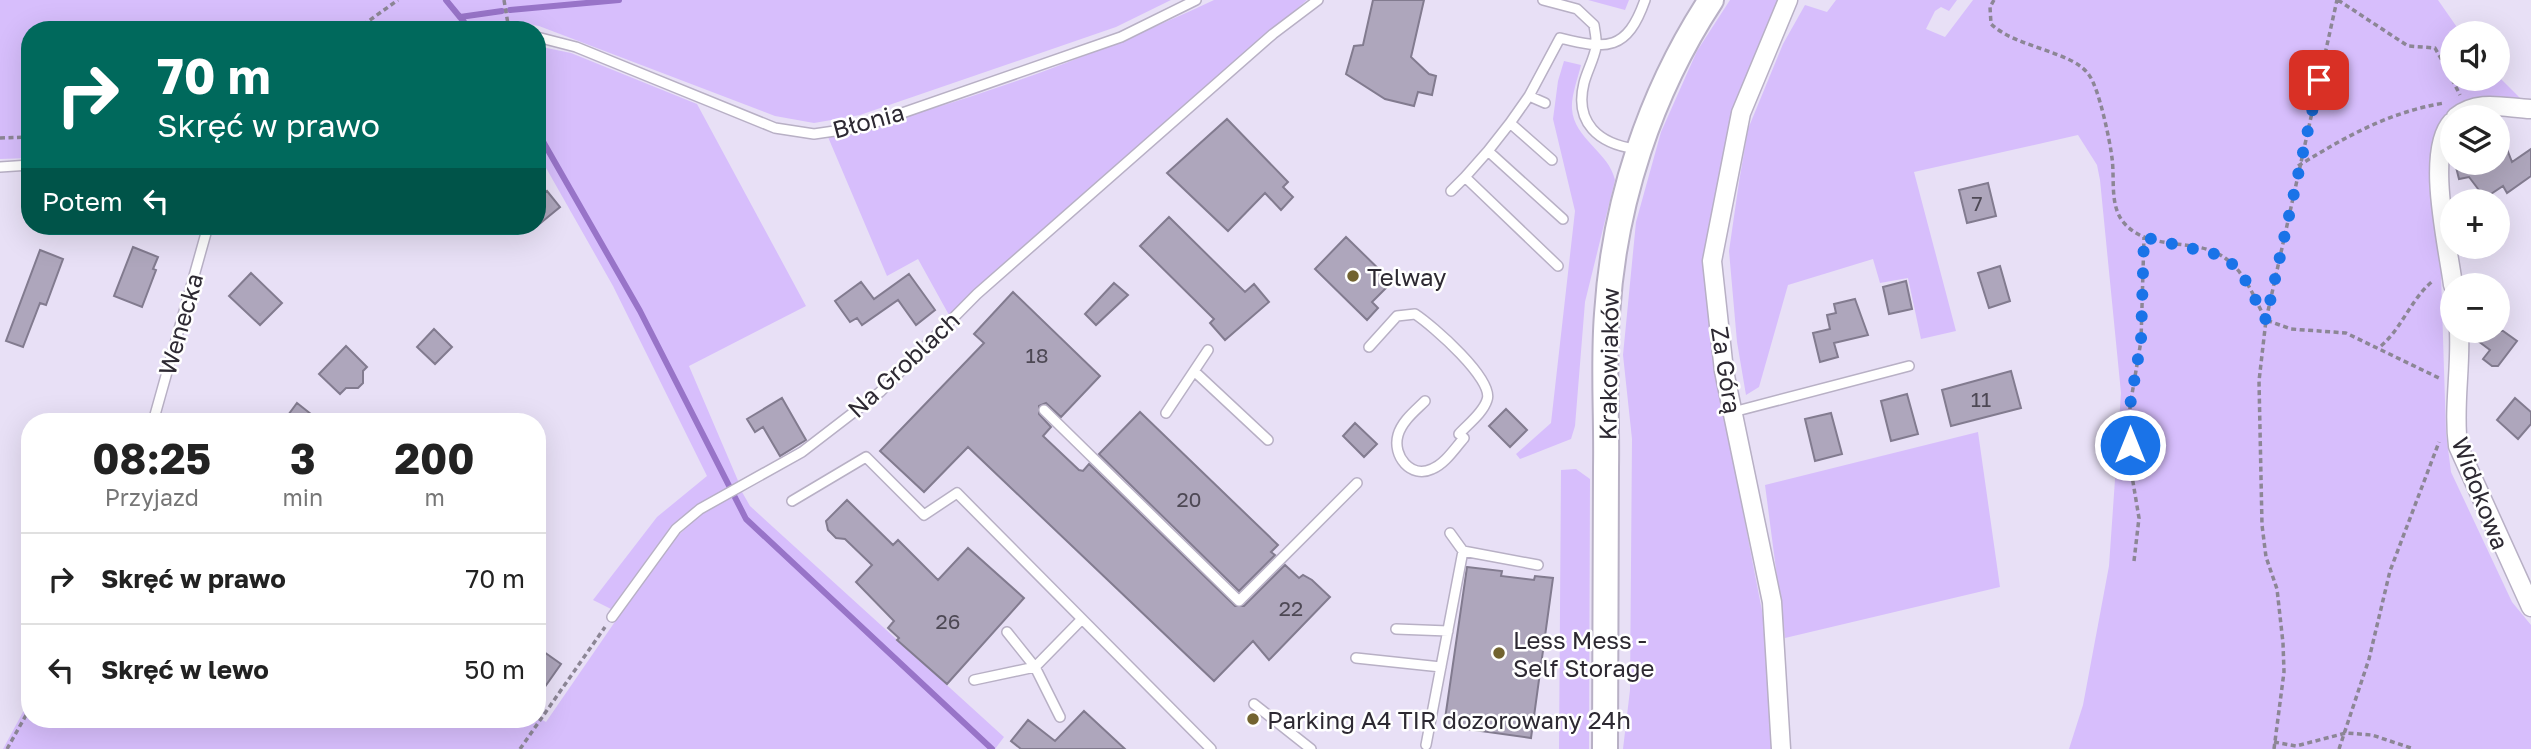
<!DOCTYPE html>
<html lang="pl">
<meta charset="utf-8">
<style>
:root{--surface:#fff;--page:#f2f2f2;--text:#222;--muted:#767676;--line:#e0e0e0}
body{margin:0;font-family:"Golos Text",sans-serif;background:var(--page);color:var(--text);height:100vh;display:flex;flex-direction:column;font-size:26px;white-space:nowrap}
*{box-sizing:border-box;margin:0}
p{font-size:23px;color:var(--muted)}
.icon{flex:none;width:38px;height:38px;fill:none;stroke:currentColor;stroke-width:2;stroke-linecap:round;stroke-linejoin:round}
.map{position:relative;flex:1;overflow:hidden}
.sheet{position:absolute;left:21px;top:413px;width:525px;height:315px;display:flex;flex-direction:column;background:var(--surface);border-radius:28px;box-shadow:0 7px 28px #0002}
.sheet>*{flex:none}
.guide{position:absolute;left:21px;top:21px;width:525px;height:214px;border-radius:28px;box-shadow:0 7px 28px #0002;background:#00695c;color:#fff;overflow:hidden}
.buttons{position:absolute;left:2440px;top:21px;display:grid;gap:14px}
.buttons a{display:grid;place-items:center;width:70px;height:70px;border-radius:50%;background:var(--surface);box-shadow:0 7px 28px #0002;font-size:35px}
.pin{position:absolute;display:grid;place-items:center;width:60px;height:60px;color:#fff;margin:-30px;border-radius:14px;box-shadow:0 4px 10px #0006}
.me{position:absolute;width:77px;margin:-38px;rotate:0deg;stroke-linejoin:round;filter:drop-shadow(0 0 5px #0008)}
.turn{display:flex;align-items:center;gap:24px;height:147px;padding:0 21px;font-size:32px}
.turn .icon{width:91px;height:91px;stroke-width:2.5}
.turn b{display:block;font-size:49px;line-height:60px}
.then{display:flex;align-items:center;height:66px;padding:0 21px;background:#0003;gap:14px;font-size:26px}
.eta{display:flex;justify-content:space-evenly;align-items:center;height:119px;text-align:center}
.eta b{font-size:42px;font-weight:700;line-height:49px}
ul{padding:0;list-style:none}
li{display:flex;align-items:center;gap:21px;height:91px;padding:0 21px;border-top:2px solid var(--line)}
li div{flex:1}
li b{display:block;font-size:26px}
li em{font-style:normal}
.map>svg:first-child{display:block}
</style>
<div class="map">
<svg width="2531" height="749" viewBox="0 0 2531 749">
<rect width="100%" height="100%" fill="#e8e0f6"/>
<path fill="#d7befc" d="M0 0H1171L1116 27 860 115 814 123 775 116 539 26 509 21 432 25 421 30H30V158L0 159Z
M1214 0H1307L949 315 918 259 887 276 828 137C960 105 1091 58 1214 0Z
M1588 0H1629L1625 10Z
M1730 0H1780L1734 112 1718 182 1706 270 1725 419 1763 616 1774 749H1623L1630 690 1632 439 1623 355 1636 222 1661 132 1697 51Z
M1836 0H1957L1949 11 1941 7 1935 11 1926 29 1945 37 1973 0H2438L2461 33H2452V79H2497V75L2524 102 2495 96 2458 104 2442 122 2440 242 2446 433 2451 472 2512 602 2531 625V749H2069L2083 705 2109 566 2121 393 2100 180 2097 165 2078 135 1914 172 1956 331 1921 339 1908 278 1880 283 1873 259 1788 285 1759 387 1746 395 1737 342 1729 251 1739 182 1748 129 1783 44 1805 5 1827 12Z
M537 46 571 53 697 104 806 306 689 366 739 483 672 525 611 609 593 600 657 517 707 476 613 286 537 152Z
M1564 61 1581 65C1578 78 1571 96 1572 109 1574 139 1609 152 1615 180L1585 302 1575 426 1571 439 1520 459 1516 454 1551 423 1575 211 1553 119 1558 81Z
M1978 432 2000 587 1785 638 1765 485Z
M1576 469 1590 479 1589 749H1559L1561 470Z
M742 492 750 506 1004 737 995 749H3L30 699V719L537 717 546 722 667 546 704 511Z"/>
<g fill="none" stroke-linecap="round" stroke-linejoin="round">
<path stroke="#9874c8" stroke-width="6" d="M446 0 464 22
M510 10 619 0
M460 17 502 11
M537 131 640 311 746 519 992 749"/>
</g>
<path fill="#aea6bc" stroke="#827b8f" stroke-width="2" d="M1373 0H1424L1411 57 1429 74 1436 76 1432 95 1418 92 1414 106 1385 99 1346 74 1354 46 1363 45Z
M1227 119 1288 182 1283 187 1293 197 1281 210 1265 193 1228 231 1167 173Z
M2498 126 2512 162 2531 149V176L2507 193 2503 186 2485 198 2469 177 2459 179 2455 163H2497Z
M1988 183 1996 216 1967 223 1959 190Z
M547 191 560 207 537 226V199Z
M1169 217 1245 292 1254 284 1269 302 1225 340 1210 323 1214 319 1140 246Z
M1346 237 1392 282 1372 302 1378 308 1367 320 1315 269Z
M133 247 158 257 153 269 156 270 142 307 114 296Z
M40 250 63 259 46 305 40 303 23 347 6 341Z
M2000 266 2010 301 1989 308 1978 273Z
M251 273 282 303 260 325 229 296Z
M909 274 935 310 916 325 898 300 862 325 857 318 850 322 835 301 861 282 874 299Z
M1906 281 1912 309 1889 314 1883 287Z
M1114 283 1128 295 1096 325 1085 314Z
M1013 292 1100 376 1061 417 1046 403 1039 406V414L1051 427 1043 436 1079 470 1083 471 1089 464 1235 606H1244L1285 565 1299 578 1303 575 1312 580 1330 597 1269 660 1253 641 1214 681 968 447 924 492 880 451 984 343 974 334Z
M1855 299 1868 335 1834 343 1838 357 1820 362 1813 333 1830 329 1827 315 1836 313 1834 304Z
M434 329 452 347 435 364 417 347Z
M2470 331H2503L2517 341 2498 366H2492L2483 359 2490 350 2470 335Z
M346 346 367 367 363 371V383L358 388H346L340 394 319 374Z
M2011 371 2021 408 1951 426 1942 390Z
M1907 394 1918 434 1891 441 1881 401Z
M782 398 806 440 780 456 763 427 755 432 747 419Z
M2515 398 2531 412V424L2518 439 2497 420Z
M297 403 321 422H283Z
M1506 409 1527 430 1510 447 1489 426Z
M1140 412 1278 545 1271 552 1275 555 1239 591 1099 454Z
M1831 413 1842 454 1815 461 1805 419Z
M1355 423 1377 444 1364 457 1343 436Z
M847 500 893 545 898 540 938 580 968 548 1024 598 947 684 897 640 899 638 888 628 894 621 856 582 872 565 845 539 836 538 828 530 826 521Z
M1467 567 1502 571 1501 576 1534 580 1535 576 1553 578 1531 738 1444 726Z
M537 647 561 664 537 698Z
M1084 711 1125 749H1021L1011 741 1028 720 1055 741Z"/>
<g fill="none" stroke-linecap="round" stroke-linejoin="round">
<defs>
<path id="lane" d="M1543 0 1577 9 1594 25C1595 32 1597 40 1596 47 1594 59 1587 71 1584 83 1574 123 1599 144 1636 149
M537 37 576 47 775 128 814 134 862 127 1121 37 1196 0
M1529 96 1510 123 1552 160
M1545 103 1529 96 1560 38C1607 50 1627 51 1645 0
M1510 123 1488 151 1563 219
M1488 151 1465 177 1558 266
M0 167 30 165
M1451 191 1465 177
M1369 347 1397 316 1415 314C1432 325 1495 380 1487 400 1483 413 1468 424 1459 434
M1194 371 1268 440
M1425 401C1415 411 1402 421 1398 435 1392 456 1411 479 1432 469 1445 464 1455 448 1464 438
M1044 410 1239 601 1357 483
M1733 412 1909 366
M1166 413 1208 350
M153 422 208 226
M792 501 866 457 924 515 957 493 1211 749
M1450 533 1463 551 1538 565
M612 617 676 529 700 509 802 452 880 392 977 294 1273 34 1318 0
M1396 629 1448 631
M1007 632 1035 667 1060 717
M1356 658 1441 667
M974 680 1035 667 1082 619
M1254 704 1311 749
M1426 745 1463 551"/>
<path id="street" d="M2456 117C2478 99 2505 108 2531 109
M2452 122C2425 151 2448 246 2453 285
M2459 331C2461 370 2453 408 2458 446L2531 607
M1781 749 1772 602 1724 371 1712 261 1741 113 1788 0"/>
<path id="secondary" d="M1605 749C1605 655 1606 561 1606 468 1607 416 1603 365 1607 314 1614 203 1650 93 1711 0"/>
</defs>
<use href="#lane" stroke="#b8b0c5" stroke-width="12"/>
<use href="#street" stroke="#b8b0c5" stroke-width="21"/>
<use href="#secondary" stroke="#b8b0c5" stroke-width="28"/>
<path stroke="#8c8695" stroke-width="3.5" stroke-dasharray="5 3.5" stroke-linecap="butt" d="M504 0 509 30
M1994 0 1990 7 1991 24C2016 48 2073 51 2089 75 2099 88 2110 141 2112 158 2115 180 2109 207 2125 224 2150 252 2197 237 2225 258 2246 273 2254 298 2266 320L2291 329 2346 333 2441 379
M2338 0 2408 46 2435 48 2452 78
M356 30 398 0
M2452 79 2460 95
M0 138 30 137
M2298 166C2345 137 2389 112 2444 103
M2381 346C2403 327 2411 298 2434 280
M2134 561 2139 518 2130 464V406L2141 341 2144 237
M2274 742 2296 746 2346 733 2372 735 2414 749
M7 749 30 708
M520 749 605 627
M2274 749 2284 672 2283 643 2277 589 2266 557 2262 525 2259 381 2266 320 2337 0
M2339 749 2369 659 2390 571 2439 442"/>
<use href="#lane" stroke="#fff" stroke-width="9"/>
<use href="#street" stroke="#fff" stroke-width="18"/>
<use href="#secondary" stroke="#fff" stroke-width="24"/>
</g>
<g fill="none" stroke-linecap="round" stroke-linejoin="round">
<path stroke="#1a73e8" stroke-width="12" stroke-dasharray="0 21.6" d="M2130 445V406L2141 341 2144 237 2223 256 2241 272 2266 320 2319 80"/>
</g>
<g fill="#726330" stroke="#fff" stroke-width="2.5">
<circle cx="1353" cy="276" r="7"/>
<circle cx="1499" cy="653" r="7"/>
<circle cx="1253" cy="719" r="7"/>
</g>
<g text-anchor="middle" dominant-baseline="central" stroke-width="5" stroke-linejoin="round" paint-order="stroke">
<g font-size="21" fill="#4d4854">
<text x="1977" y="203">7</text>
<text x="1037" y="355">18</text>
<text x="1981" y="399">11</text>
<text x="1189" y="499">20</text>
<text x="1291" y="608">22</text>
<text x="948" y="621">26</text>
</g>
<g font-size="24" fill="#2d2932" stroke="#fff">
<text transform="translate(868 120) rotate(-15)">Błonia</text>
<text transform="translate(180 324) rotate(-74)">Wenecka</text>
<text transform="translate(903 364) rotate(-43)">Na Groblach</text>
<text transform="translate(1608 364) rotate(-89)">Krakowiaków</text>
<text transform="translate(1727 370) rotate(81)">Za Górą</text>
<text transform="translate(2481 493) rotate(69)">Widokowa</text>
</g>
<g font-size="24" fill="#2d2932" stroke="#fff" text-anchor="start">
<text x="1367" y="276">Telway</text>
<text x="1513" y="639">Less Mess -<tspan x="1513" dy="28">Self Storage</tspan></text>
<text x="1267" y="719">Parking A4 TIR dozorowany 24h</text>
</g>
</g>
</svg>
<div class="buttons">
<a><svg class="icon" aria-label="sound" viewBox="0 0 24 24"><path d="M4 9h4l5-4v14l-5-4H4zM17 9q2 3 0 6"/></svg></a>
<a><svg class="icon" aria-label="layers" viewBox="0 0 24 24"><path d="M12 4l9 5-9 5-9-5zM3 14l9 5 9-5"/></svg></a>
<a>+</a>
<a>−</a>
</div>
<div class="pin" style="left:2319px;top:80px;background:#d93025"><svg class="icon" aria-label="arrive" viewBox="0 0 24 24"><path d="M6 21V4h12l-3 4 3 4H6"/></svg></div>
<svg class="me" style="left:2130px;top:445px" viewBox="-20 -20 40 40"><circle r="17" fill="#1a73e8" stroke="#fff" stroke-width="3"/><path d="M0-11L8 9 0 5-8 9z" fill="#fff"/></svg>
<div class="guide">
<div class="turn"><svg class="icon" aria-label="right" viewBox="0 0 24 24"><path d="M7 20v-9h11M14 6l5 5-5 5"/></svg><div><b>70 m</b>Skręć w prawo</div></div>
<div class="then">Potem<svg class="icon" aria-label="left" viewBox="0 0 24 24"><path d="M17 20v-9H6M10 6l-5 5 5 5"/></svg></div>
</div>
<section class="sheet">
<div class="eta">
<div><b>08:25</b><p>Przyjazd</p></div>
<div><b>3</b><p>min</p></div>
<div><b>200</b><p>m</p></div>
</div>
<ul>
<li><svg class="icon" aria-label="right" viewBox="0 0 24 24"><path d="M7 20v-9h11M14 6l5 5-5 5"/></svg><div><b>Skręć w prawo</b></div><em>70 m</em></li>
<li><svg class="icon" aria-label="left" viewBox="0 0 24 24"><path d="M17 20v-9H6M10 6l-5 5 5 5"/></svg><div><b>Skręć w lewo</b></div><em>50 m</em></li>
</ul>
</section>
</div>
